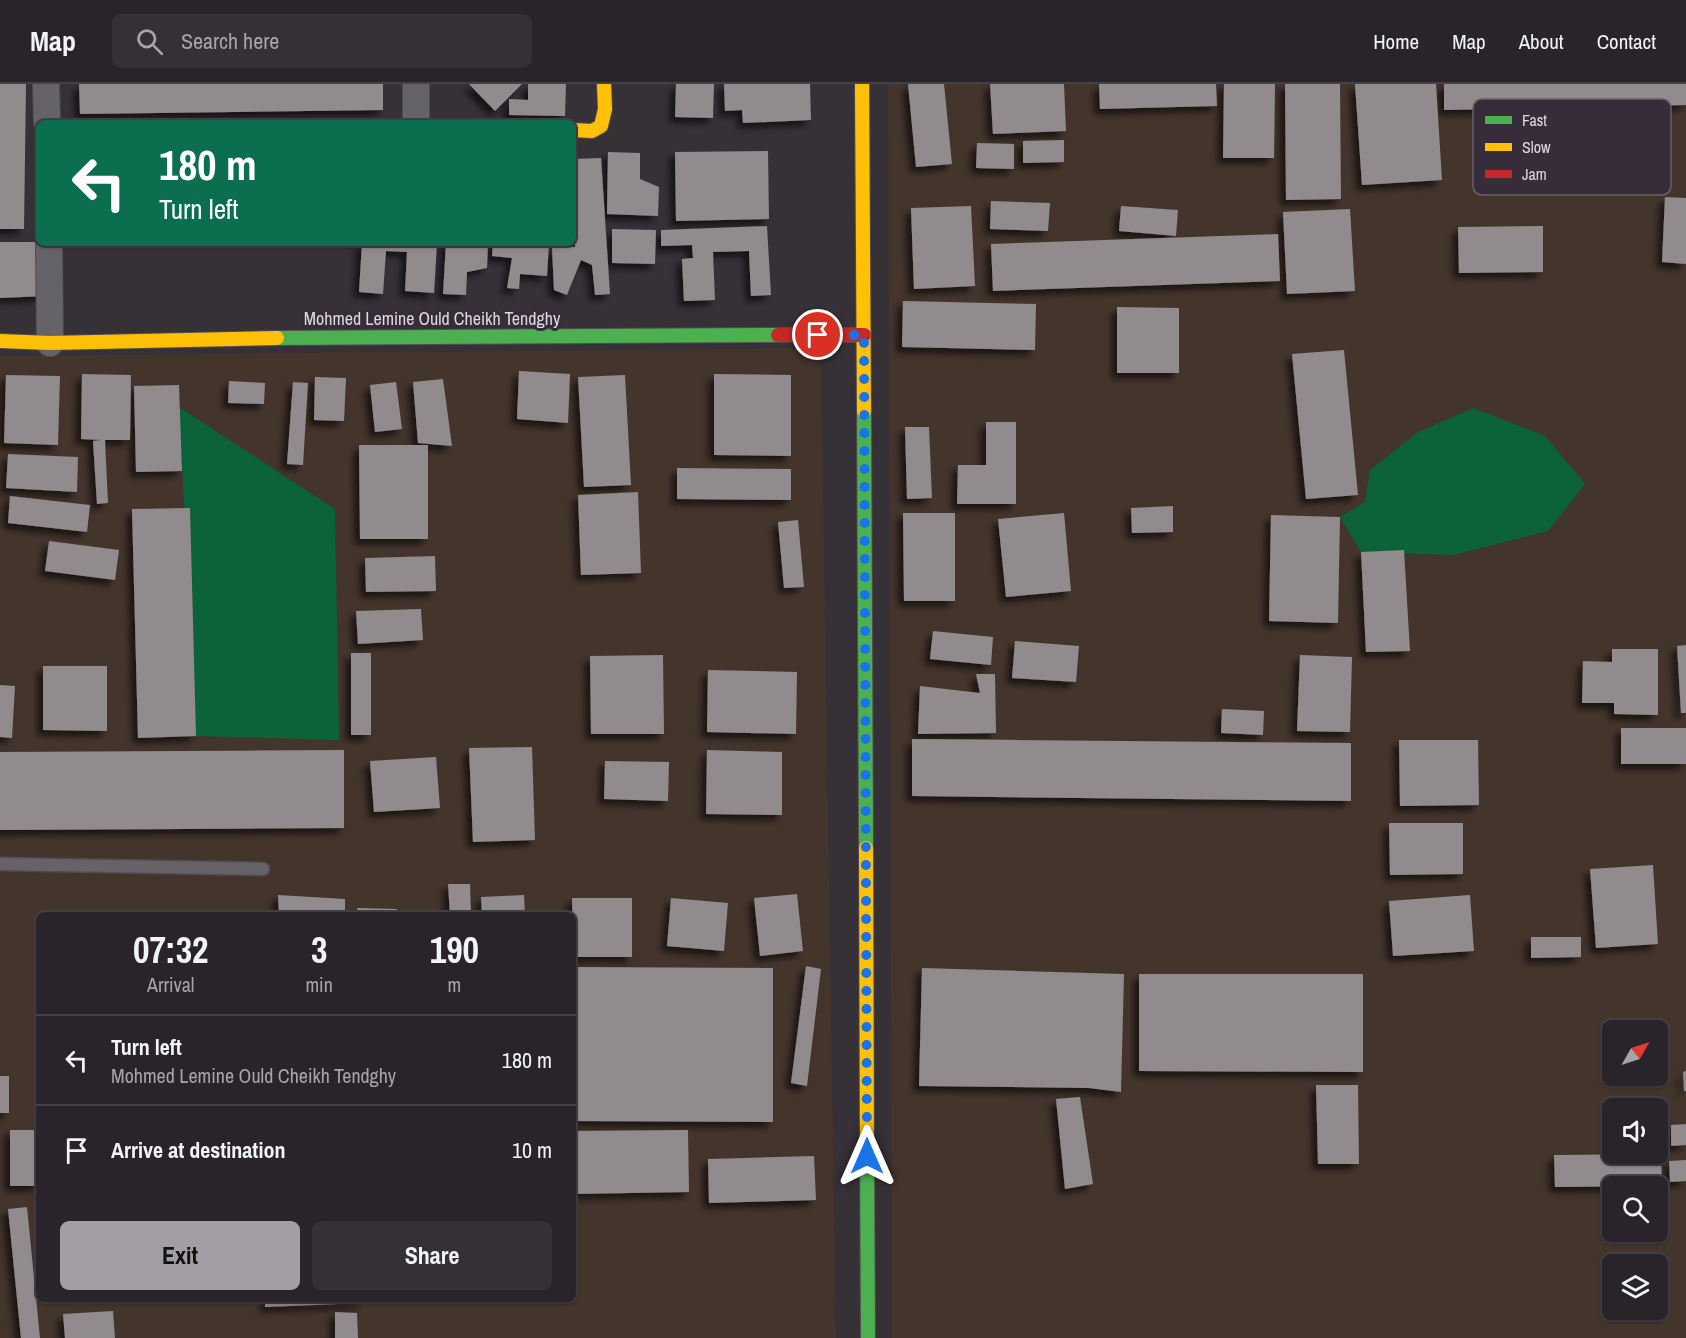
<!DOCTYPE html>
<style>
:root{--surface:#282429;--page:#343035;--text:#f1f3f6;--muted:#a5a4a8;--line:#444146;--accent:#a39da5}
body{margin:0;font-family:"Archivo Narrow",sans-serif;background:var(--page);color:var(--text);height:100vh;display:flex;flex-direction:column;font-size:22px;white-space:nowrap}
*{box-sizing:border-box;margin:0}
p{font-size:20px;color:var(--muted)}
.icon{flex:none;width:33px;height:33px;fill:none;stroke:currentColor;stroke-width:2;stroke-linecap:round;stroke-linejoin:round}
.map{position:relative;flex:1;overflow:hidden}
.drawer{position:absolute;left:36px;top:828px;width:540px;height:390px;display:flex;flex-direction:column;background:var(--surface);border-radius:9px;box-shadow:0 2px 4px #0004,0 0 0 2px var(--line)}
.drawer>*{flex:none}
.guide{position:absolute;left:36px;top:36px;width:540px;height:126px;border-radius:9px;box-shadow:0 2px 4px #0004,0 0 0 2px var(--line);background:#0b6e4f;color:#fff;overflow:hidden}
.needle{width:39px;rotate:51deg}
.controls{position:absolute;left:1602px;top:936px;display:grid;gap:12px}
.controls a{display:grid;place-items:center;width:66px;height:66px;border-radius:9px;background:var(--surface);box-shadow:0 2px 4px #0004,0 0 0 2px var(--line);font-size:30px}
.pin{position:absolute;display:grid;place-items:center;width:51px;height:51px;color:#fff;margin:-26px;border:3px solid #fff;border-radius:50%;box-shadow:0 2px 6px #0007}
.me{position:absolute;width:66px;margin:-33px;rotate:0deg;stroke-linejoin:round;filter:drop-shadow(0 0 4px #0008)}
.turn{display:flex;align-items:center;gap:21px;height:126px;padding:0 24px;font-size:27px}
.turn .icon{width:78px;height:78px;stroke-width:2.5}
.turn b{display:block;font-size:42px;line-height:51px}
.eta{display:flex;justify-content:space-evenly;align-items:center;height:102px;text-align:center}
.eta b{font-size:36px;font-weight:700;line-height:42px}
.primary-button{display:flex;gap:12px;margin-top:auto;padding:12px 24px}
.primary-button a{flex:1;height:69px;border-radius:9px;background:var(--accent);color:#111;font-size:24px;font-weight:700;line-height:69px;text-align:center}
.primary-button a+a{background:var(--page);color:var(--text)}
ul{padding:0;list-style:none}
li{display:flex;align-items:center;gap:18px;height:90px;padding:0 24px;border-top:2px solid var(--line)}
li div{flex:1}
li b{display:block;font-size:22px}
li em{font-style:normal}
header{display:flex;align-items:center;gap:36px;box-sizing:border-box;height:84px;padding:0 30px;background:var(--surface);border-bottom:2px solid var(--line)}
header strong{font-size:28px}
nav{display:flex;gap:33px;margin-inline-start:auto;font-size:21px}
.search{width:420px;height:54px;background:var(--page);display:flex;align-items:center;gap:15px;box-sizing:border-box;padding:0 21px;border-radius:9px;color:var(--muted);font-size:22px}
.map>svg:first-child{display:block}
</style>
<header>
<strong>Map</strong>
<div class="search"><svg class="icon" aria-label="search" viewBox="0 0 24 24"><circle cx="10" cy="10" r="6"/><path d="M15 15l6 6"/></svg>Search here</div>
<nav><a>Home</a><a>Map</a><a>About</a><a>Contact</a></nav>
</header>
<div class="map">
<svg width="1686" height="1254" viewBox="0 0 1686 1254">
<defs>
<filter id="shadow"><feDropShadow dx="-5.5" dy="5.5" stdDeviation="3" flood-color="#0009"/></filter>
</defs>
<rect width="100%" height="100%" fill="#363037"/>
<path fill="#43342c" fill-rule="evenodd" d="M888 0H1686V1254H892ZM1612 946H1658V992H1612ZM1612 1024H1658V1070H1612ZM1612 1102H1658V1148H1612ZM1612 1180H1658V1226H1612Z
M821 264 836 1254H0V272ZM39 831H573V1215H39Z"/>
<path fill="#0c6239" d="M179 323 335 425 339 656 196 652Z
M1473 324 1545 352 1585 400 1548 447 1454 471 1361 468 1340 433 1365 418 1370 386 1418 348Z"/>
<path fill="#928b8e" filter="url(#shadow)" d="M0 0H26L24 145H0Z
M79 0H383V26L80 30Z
M469 0H522L495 27Z
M528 0H566L565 32 509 31V15L528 16Z
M676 0H714L713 34 675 33Z
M724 0H810L811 36 743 39 742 26 725 27Z
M908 0H944L952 80 916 83Z
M990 0H1064L1066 47 993 50Z
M1099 0H1216L1217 22 1100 25Z
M1224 0H1275L1274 74H1223Z
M1285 0H1340L1341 115 1286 116Z
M1355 0H1436L1442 96 1362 101Z
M1444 0H1686V21L1444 26Z
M1064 56V78L1023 79V57Z
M977 59 1014 60V85L976 84Z
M768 67 769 135 676 137 675 68Z
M608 68 640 69V95L659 103 658 132 607 130Z
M601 74 610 210 595 211 592 181 581 176 567 211 554 206 552 164 575 163 573 75Z
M1665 113 1686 114V180L1662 178Z
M991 117 1050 119 1048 147 990 145Z
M971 122 975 202 914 205 911 124Z
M1121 122 1178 126 1176 152 1119 147Z
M1350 125 1355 207 1287 210 1283 128Z
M767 142 771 211 751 212 749 167 713 168 715 216 684 217 682 175 693 174 692 161 661 162V146Z
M1543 142V188L1459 189 1458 143Z
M612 145 656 146 655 180 612 179Z
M1278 150 1280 197 993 207 991 160Z
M0 158H39L45 212 0 214Z
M362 159H437L434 209 405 207 407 168 386 167 383 210 359 208Z
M446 159H488L487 184 467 188 466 211 443 210Z
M493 159H549L547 192 520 190 519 205 507 204 512 174 492 172Z
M903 217 1036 220 1035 266 902 263Z
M1117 223 1179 224V289H1117Z
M1344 266 1358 411 1306 415 1292 270Z
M519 287 570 290 568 339 517 335Z
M82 290 131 291 130 356H105L108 419 97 420 93 357 101 356 81 355Z
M714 290 791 291V372L714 371Z
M6 291 60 292 58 361 4 359Z
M625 291 631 401 584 403 578 293Z
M315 293 346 294 344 337 314 336Z
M443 295 452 362 418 359 413 298Z
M229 297 265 299 264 320 228 319Z
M293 298 308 299 303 381 287 380Z
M396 298 402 345 375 348 370 301Z
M179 301 182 387 136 388 134 302Z
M986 338H1016V420H957L958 381H986Z
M905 343H929L932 414 907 415Z
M359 361H428V455H360Z
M8 370 78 373 77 408 6 404Z
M677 384 791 385V416L677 415Z
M638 408 641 489 581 491 578 411Z
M10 412 90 421 87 448 8 439Z
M1173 422V448L1132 449 1131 424Z
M190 424 196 652 138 654 132 425Z
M903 429H955V517H904Z
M1064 429 1071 507 1006 513 998 435Z
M1271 431 1340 433 1338 539 1269 537Z
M798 436 804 503 784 504 778 438Z
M49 457 119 466 115 496 45 487Z
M1404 466 1410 567 1366 568 1361 468Z
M435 472 436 507 366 508 365 474Z
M421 525 423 556 358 560 356 527Z
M933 547 993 553 991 581 930 575Z
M1015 557 1079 562 1076 598 1012 594Z
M1686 561V629H1681L1677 562Z
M1612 565H1658V631L1614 630V619H1582L1583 577 1612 578Z
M351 569H371V651H351Z
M663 571 664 650H591L590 572Z
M1300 571 1352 573 1350 648 1297 647Z
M43 582H107V647L43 646Z
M708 586 797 588 796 650 707 648Z
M976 590H995L996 649 918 650 920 602 980 609Z
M0 601 15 602 12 654 0 653Z
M1222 625 1264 627 1263 651 1221 649Z
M1621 644H1686V680H1621Z
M912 655 1351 659V717L912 712Z
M1399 656H1478L1479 721 1400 722Z
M532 663 535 756 473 758 469 664Z
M344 666V744L0 746V668Z
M707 666 782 668V731L706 730Z
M436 673 440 724 374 728 370 677Z
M605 677 669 678 668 717 604 715Z
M1389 739H1463V790L1390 791Z
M1653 781 1658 860 1596 864 1590 785Z
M448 800H470L471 831H450Z
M797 810 803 867 760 872 754 814Z
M278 811 345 815V831H279Z
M524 811 525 831H482L481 813Z
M1470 811 1474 867 1393 872 1389 817Z
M572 814H632V873H573Z
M671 814 728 819 724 867 667 862Z
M357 824 397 825V831H358Z
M1531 853H1581V873L1531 874Z
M806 882 821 885 807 1002 791 999Z
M573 883 773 884V1038L573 1037Z
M922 884 1124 890 1121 1008 1089 1004 919 1002Z
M1139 890H1363V988L1139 987Z
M1686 987V1007H1684L1683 988Z
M0 992H9V1029H0Z
M1316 1001H1358L1359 1080H1318Z
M1080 1013 1093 1100 1065 1105 1056 1015Z
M1686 1040V1061L1671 1062V1041Z
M10 1046H39V1102H10Z
M688 1046 689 1108 573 1110V1047Z
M1661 1070 1662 1102 1555 1103 1554 1071Z
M814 1072 816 1116 709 1119 708 1075Z
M1686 1076V1097L1670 1098 1669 1077Z
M27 1123 40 1254H21L8 1125Z
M265 1215H362V1219L265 1223Z
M113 1227 115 1254H65L63 1230Z
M335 1228 357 1229 358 1254H335Z"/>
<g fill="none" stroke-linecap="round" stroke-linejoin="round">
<defs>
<path id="lane" d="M0 780 263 785"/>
<path id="street" d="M46 0 47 39
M416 39V0
M49 159 50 259"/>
<path id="fast" d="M277 254 778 251
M864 327 866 764
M867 1067 868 1254"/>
<path id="slow" d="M862 0 864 327
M573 46 592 47 601 42 605 25 604 0
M0 257 50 259 277 254
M866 764 867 1067"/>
<path id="jam" d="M778 251H864"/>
</defs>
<use href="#lane" stroke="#504c51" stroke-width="15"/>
<use href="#street" stroke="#504c51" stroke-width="28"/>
<use href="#fast" stroke="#504c51" stroke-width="16"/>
<use href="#slow" stroke="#504c51" stroke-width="16"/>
<use href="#jam" stroke="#504c51" stroke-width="16"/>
<use href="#lane" stroke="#666368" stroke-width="12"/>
<use href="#street" stroke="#666368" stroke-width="26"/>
<use href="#fast" stroke="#4caf50" stroke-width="14"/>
<use href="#slow" stroke="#ffc107" stroke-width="14"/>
<use href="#jam" stroke="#c62828" stroke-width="14"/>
</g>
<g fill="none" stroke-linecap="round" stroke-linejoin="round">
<path stroke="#1a73e8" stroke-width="10" stroke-dasharray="0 18" d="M818 251H864L867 1072"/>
</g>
<g text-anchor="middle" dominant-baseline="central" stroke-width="6" stroke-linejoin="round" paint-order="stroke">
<g font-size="18" fill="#ded8e0" stroke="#372d3a">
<text x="432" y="234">Mohmed Lemine Ould Cheikh Tendghy</text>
</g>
</g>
<rect x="1473" y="15" width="198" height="96" rx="9" fill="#372d3a" stroke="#69606c" stroke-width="1.5"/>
<rect x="1485" y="32" width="27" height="8" fill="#4caf50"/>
<rect x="1485" y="59" width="27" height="8" fill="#ffc107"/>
<rect x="1485" y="86" width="27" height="8" fill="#c62828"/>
<g font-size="16" fill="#ded8e0">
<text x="1522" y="42">Fast</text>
<text x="1522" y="69">Slow</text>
<text x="1522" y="96">Jam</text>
</g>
</svg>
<div class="controls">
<a><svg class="needle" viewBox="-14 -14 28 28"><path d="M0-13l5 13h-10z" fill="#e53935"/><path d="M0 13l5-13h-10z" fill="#a5a4a8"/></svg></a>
<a><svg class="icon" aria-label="sound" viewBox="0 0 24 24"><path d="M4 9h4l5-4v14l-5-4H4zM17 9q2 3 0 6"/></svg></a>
<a><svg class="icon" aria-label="search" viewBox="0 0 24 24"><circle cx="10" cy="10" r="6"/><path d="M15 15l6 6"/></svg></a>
<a><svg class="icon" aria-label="layers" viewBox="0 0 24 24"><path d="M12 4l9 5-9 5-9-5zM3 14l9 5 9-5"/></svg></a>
</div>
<div class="pin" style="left:818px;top:251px;background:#d93025"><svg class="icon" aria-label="arrive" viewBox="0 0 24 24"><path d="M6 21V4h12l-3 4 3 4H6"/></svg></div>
<svg class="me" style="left:867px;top:1072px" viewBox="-20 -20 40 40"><path d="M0-17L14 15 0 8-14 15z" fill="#1a73e8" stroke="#fff" stroke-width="4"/></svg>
<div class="guide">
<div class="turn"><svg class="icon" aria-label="left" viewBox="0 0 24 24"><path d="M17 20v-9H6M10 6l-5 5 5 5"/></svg><div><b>180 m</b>Turn left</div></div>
</div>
<section class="drawer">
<div class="eta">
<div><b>07:32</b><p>Arrival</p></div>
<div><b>3</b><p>min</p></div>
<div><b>190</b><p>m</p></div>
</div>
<ul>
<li><svg class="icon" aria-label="left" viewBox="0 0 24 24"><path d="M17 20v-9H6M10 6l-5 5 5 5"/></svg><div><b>Turn left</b><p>Mohmed Lemine Ould Cheikh Tendghy</p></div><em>180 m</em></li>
<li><svg class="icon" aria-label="arrive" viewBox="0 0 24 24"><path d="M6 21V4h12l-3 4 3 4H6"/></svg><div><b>Arrive at destination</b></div><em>10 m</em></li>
</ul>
<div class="primary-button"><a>Exit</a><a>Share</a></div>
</section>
</div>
